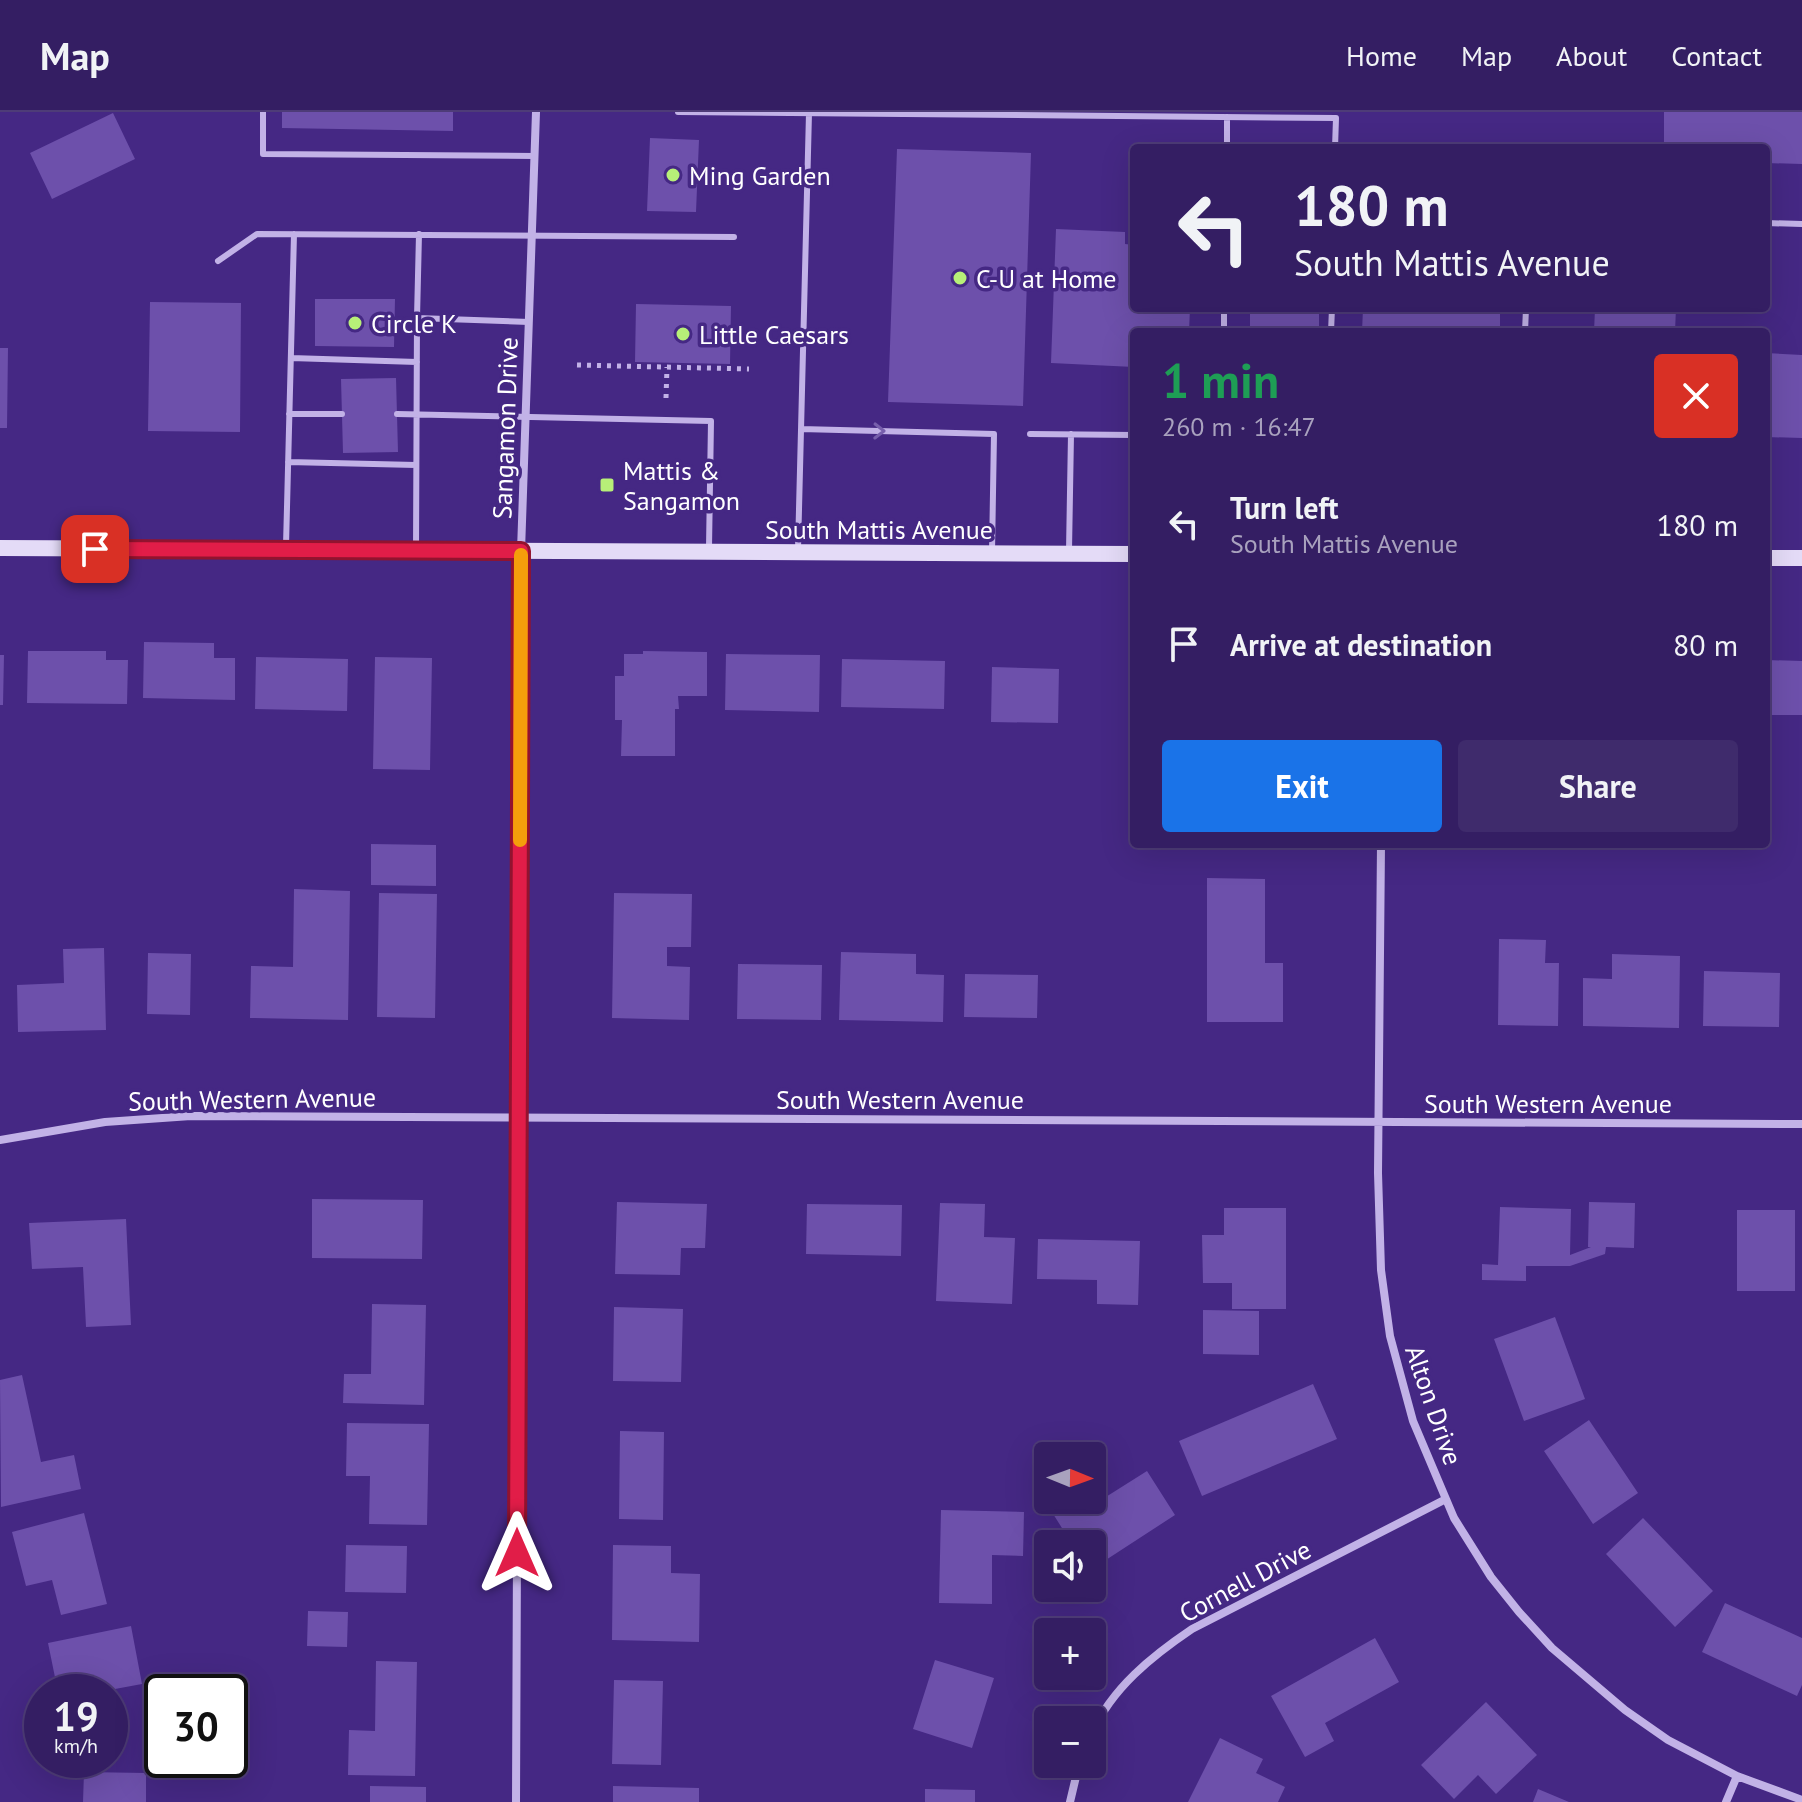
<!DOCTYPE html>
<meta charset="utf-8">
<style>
:root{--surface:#341e63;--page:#3f2b6c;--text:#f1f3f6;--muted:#a9a2be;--line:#4e3c78;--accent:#1a73e8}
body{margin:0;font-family:"PT Sans",sans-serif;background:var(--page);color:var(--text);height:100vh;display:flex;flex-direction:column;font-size:30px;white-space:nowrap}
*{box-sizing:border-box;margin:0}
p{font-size:26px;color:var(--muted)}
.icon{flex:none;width:44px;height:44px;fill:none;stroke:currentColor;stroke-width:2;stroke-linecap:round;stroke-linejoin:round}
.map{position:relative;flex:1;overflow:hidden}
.drawer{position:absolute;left:1130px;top:216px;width:640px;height:520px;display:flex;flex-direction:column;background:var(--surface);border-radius:8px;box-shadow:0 8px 32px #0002,0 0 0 2px var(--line)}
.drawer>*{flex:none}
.top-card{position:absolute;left:1130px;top:32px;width:640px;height:168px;border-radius:8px;box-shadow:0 8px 32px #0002,0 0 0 2px var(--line);background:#341e63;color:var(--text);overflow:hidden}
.needle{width:52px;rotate:91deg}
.fabs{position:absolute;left:1034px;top:1330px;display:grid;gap:16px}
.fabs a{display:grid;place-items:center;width:72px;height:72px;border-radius:8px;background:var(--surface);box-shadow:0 8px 32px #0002,0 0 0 2px var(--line);font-size:40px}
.speed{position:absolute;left:24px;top:1562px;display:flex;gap:16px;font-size:40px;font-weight:700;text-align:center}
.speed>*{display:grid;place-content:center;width:104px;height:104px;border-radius:50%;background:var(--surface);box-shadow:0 8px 32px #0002,0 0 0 2px var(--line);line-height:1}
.speed small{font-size:20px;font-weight:400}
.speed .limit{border:4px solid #111;border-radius:12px;background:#fff;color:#111}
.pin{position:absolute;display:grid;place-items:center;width:68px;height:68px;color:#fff;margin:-34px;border-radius:16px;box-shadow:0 4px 12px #0006}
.me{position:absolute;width:88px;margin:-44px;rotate:0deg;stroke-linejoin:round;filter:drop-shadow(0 0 6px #0008)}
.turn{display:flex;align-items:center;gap:28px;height:168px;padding:0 32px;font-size:36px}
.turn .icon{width:104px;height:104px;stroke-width:2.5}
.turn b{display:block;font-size:56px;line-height:68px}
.round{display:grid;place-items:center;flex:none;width:84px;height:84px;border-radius:8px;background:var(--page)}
.head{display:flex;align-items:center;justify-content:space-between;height:136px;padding:0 32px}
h1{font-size:48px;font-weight:800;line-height:60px;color:#1e9e55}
.button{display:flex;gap:16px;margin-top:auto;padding:16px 32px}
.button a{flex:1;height:92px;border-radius:8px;background:var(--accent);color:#fff;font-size:32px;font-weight:800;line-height:92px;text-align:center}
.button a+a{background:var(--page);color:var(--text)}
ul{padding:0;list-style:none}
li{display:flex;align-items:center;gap:24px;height:120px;padding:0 32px}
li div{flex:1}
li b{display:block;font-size:30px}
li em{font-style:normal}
header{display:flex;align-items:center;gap:48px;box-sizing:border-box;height:112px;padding:0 40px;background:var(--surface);border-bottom:2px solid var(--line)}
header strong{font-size:38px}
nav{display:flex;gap:44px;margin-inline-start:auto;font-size:28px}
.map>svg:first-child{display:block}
</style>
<header>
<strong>Map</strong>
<nav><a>Home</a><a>Map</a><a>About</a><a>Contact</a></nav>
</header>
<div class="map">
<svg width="1802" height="1690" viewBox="0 0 1802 1690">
<rect width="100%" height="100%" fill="#452884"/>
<path fill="#6d50ab" d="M282 0H453V19L282 16Z
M1664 0H1802V52L1766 51V36H1664Z
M113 1 135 47 52 87 30 41Z
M650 26 699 28 696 100 647 99Z
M897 37 1031 41 1023 294 888 290Z
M1056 117 1125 120V132L1134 133V196H1190L1189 220H1134V255L1051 251Z
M315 187H395L394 235 315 234Z
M150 190 241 191 240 320 148 319Z
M636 192 731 194 730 252 635 250Z
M1363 196H1500V220H1362Z
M1595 196H1676L1675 220H1594Z
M1250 197 1319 199V220H1250Z
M0 236H8L7 316H0Z
M1766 241 1802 243V326L1766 325Z
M396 266 398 340 343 341 341 267Z
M144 530 214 531V546H235V588L143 586Z
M28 539H106V548H128L127 592 27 591Z
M643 539 707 540V584H678L679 597H675V644H621L622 608H615V564H624V542H643Z
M726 542 820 543 819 600 725 598Z
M0 543H4L3 593H0Z
M256 545 348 547 347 599 255 597Z
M375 545 432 546 430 658 373 657Z
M842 547 945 549 944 597 841 595Z
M1766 548 1802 549V603H1766Z
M992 555 1059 557 1058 611 991 610Z
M371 732 436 733V774L371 773Z
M1207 766 1265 767V851H1283V910H1207Z
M294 777 350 779 348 908 250 906 251 854 293 855Z
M379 781 437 782 435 906 377 905Z
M614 781 692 782 691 835H667V854L690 855 689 908 612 906Z
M1499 827 1546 828 1545 851H1559L1558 914 1498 913Z
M104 836 106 918 18 920 17 873 64 871 63 837Z
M841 840 916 842V862L944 863 943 910 839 908Z
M148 841 191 842 190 903 147 902Z
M1612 842 1680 844 1679 916 1583 914V866L1612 867Z
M738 852 822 853 821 908 737 907Z
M1704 859 1780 861 1779 915 1703 914Z
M965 862 1038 863 1037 906 964 905Z
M312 1087 423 1088 422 1147 312 1146Z
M617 1090 707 1092 705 1136H681L680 1163 615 1162Z
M1589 1090 1635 1091 1634 1136 1606 1135 1605 1142 1570 1154H1526V1169L1482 1168V1152L1498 1153 1500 1095 1571 1097 1570 1143 1591 1135H1588Z
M940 1091 985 1092 984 1125 1015 1126 1012 1192 936 1189Z
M807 1092 902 1093 901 1144 806 1142Z
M1224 1096H1286V1197H1232V1171H1203L1202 1123H1224Z
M1737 1098H1795V1179H1737Z
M126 1107 131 1213 86 1215 83 1155 32 1157 29 1111Z
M1038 1127 1140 1129 1138 1193 1097 1192V1168L1037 1167Z
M372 1192 426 1193 424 1293 343 1291 344 1262H371Z
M614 1195 683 1197 681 1270 613 1269Z
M1203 1198 1259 1199V1243L1203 1242Z
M1555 1205 1585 1287 1524 1309 1494 1227Z
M22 1263 41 1350 74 1343 81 1377 1 1395 0 1268Z
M1313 1272 1337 1327 1202 1384 1179 1329Z
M1589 1308 1638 1381 1593 1412 1544 1339Z
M347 1311 429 1312 427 1413 369 1412 370 1364H346Z
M620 1319 664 1320 663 1408 619 1407Z
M1147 1359 1175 1403 1092 1457V1432H1072L1050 1397 1063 1388H1092V1374L1101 1388Z
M941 1398 1024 1400 1023 1444 992 1443V1492L939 1491Z
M84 1401 107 1492 61 1503 52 1468 26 1474 12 1420Z
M1643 1406 1713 1479 1675 1515 1606 1442Z
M346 1433 407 1434 406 1481 345 1480Z
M613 1433 671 1434V1461L700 1462 699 1530 612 1528Z
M1725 1491 1802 1526V1573L1797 1584 1702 1540Z
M308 1499 348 1500 347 1535 307 1534Z
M131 1514 142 1572 115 1577 123 1613 110 1615V1580H58L48 1531Z
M1375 1526 1399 1570 1325 1611 1334 1629 1305 1645 1271 1584Z
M935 1548 994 1566 972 1636 913 1617Z
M376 1549 417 1550 415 1664 348 1663 349 1618 375 1619Z
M614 1568 663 1569 661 1653 612 1652Z
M1486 1590 1537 1643 1496 1682 1478 1663 1454 1687 1421 1653Z
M1220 1626 1263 1647 1256 1661 1285 1675 1278 1690H1188Z
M84 1660 146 1661V1690H83Z
M370 1674 426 1675V1690H370Z
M613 1674 699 1676V1690H613Z
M925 1677 975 1678V1690H925Z
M1538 1677 1569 1690H1533Z"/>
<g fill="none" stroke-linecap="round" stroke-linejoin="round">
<path stroke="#c2b2e7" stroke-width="5" stroke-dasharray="4 6" stroke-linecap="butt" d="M577 253 749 257
M666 286 667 255"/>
<path stroke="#c2b2e7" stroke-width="6" d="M263 0V42L535 44
M678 0 1336 6 1335 36
M1227 36V5
M1529 36H1615
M1766 111 1802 112
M419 122 417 206 529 210
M218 149 257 122 734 125
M1224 220V196
M1331 220 1332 196
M1525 220 1526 196
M291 246 417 250
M289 302H342
M397 302 711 309 709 436
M801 317 994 322 992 440
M1030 322 1134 323
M288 350 416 353
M286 434 294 122
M798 437 809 1
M416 439 417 206
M1069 439 1071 322"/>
<path stroke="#c2b2e7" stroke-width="8" d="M1381 732 1378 1061 1381 1158 1390 1224 1413 1309 1454 1406 1491 1465 1519 1500 1552 1536 1625 1598 1668 1628 1737 1664 1802 1688
M0 1028 105 1010 191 1004 1802 1012
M1092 1621C1112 1576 1152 1544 1192 1517L1446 1387
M516 1690 521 439 536 0
M1070 1690 1079 1652
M1726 1690 1737 1664"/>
<path stroke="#e4dbf7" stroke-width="16" d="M0 436 1134 442
M1766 446H1802"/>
</g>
<defs><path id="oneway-chevron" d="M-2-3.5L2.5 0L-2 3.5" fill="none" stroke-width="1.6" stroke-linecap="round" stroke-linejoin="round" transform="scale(2)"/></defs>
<use stroke="#775fac" href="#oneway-chevron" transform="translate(879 319) rotate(1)"/>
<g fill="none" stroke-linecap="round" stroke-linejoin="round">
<defs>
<path id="route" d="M95 437 521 439 517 1441"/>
</defs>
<use href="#route" stroke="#92132f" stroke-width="20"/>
<use href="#route" stroke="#e11d48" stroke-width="14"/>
<path stroke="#f59e0b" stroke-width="14" d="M520 728 521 443"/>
</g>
<g fill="#b7ef78" stroke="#452884" stroke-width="3">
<circle cx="673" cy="63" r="8"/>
<circle cx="960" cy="166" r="8"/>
<circle cx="355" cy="211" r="8"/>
<circle cx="683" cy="222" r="8"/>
<rect x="599" y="365" width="16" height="16" rx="4"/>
</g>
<g text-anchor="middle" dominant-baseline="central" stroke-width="7" stroke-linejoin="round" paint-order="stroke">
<g font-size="26" fill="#fff" stroke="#452884" text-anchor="start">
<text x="689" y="63">Ming Garden</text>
<text x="976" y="166">C-U at Home</text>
<text x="371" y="211">Circle K</text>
<text x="699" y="222">Little Caesars</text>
<text x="623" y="358">Mattis &amp;<tspan x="623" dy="30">Sangamon</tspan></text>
</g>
<g font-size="26" fill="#fff" stroke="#452884">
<text transform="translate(505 316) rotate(-88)">Sangamon Drive</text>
<text x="879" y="417">South Mattis Avenue</text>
<text transform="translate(252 987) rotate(-1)">South Western Avenue</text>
<text x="900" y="987">South Western Avenue</text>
<text x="1548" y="991">South Western Avenue</text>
<text transform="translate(1434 1293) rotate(71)">Alton Drive</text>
<text transform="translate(1245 1469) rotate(-28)">Cornell Drive</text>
</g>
</g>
</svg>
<div class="fabs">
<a><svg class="needle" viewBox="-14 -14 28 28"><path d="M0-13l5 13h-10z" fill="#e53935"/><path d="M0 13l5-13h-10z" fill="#a9a2be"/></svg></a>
<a><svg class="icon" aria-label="sound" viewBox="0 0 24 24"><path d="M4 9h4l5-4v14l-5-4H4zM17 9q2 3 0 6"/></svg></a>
<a>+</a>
<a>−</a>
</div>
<div class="speed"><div>19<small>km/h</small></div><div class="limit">30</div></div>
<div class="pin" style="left:95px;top:437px;background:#d93025"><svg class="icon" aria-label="arrive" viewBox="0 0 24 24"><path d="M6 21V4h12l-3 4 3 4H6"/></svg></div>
<svg class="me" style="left:517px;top:1441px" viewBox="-20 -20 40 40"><path d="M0-17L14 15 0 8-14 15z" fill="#e11d48" stroke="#fff" stroke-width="4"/></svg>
<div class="top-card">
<div class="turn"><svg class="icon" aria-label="left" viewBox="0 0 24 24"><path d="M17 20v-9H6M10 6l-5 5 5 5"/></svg><div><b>180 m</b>South Mattis Avenue</div></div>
</div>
<section class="drawer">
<div class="head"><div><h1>1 min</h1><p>260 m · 16:47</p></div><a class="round" style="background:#d93025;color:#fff"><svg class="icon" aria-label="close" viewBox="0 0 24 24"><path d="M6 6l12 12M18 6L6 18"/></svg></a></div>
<ul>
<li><svg class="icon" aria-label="left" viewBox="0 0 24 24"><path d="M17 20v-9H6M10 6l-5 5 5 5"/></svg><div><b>Turn left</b><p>South Mattis Avenue</p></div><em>180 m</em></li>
<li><svg class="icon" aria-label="arrive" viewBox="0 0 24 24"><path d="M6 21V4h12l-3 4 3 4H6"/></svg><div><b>Arrive at destination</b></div><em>80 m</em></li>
</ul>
<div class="button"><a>Exit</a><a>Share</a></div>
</section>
</div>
